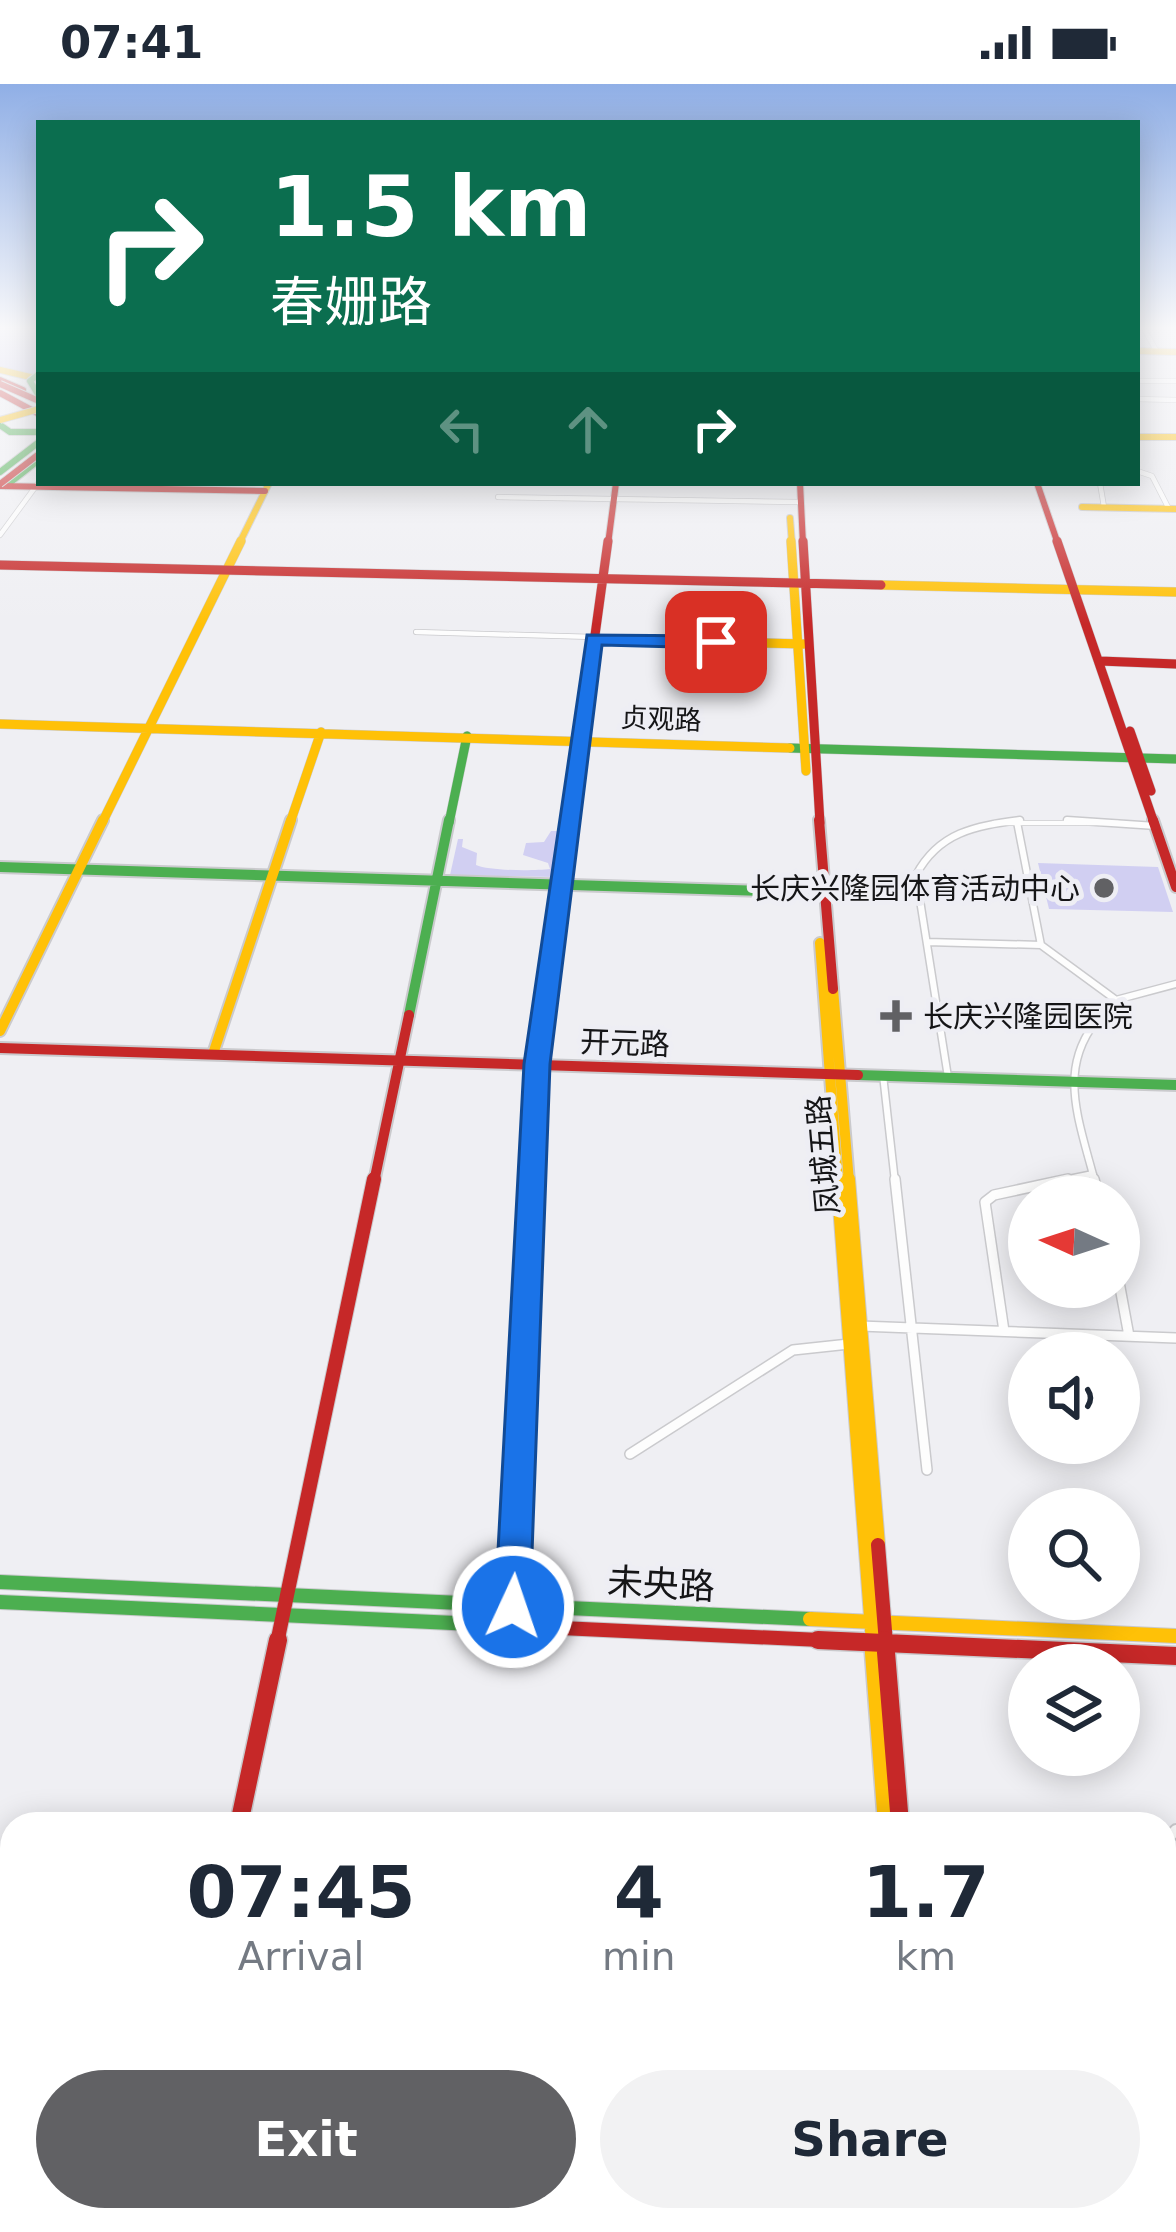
<!DOCTYPE html>
<meta charset="utf-8">
<style>
:root{--surface:#fff;--page:#f2f2f3;--text:#1f2937;--muted:#747a83;--accent:#616164}
body{margin:0;font-family:"DejaVu Sans","Noto Sans SC",sans-serif;background:var(--page);color:var(--text);height:100vh;display:flex;flex-direction:column;font-size:45px;white-space:nowrap}
*{box-sizing:border-box;margin:0}
p{font-size:39px;color:var(--muted)}
.icon{flex:none;width:66px;height:66px;fill:none;stroke:currentColor;stroke-width:2;stroke-linecap:round;stroke-linejoin:round}
.map{position:relative;flex:1;overflow:hidden}
.panel{position:absolute;left:0px;top:1728px;width:1176px;height:420px;display:flex;flex-direction:column;background:var(--surface);border-radius:36px 36px 0 0;box-shadow:0 6px 30px #0003}
.panel>*{flex:none}
.top-card{position:absolute;left:36px;top:36px;width:1104px;height:366px;border-radius:0px;box-shadow:0 6px 30px #0003;background:#0b6e4f;color:#fff;overflow:hidden}
.needle{width:78px;rotate:273deg}
.buttons{position:absolute;left:1008px;top:1092px;display:grid;gap:24px}
.buttons a{display:grid;place-items:center;width:132px;height:132px;border-radius:50%;background:var(--surface);box-shadow:0 6px 30px #0003;font-size:60px}
.pin{position:absolute;display:grid;place-items:center;width:102px;height:102px;color:#fff;margin:-51px;border-radius:24px;box-shadow:0 6px 18px #0006}
.me{position:absolute;width:132px;margin:-66px;rotate:3deg;stroke-linejoin:round;filter:drop-shadow(0 0 9px #0008)}
.turn{display:flex;align-items:center;gap:42px;height:252px;padding:0 36px;font-size:54px}
.turn .icon{width:156px;height:156px;stroke-width:2.5}
.turn b{display:block;font-size:84px;line-height:102px}
.lanes{display:flex;align-items:center;height:114px;padding:0 36px;background:#0003;justify-content:center;gap:60px;direction:ltr}
.lanes .off{opacity:.35}
.eta{display:flex;justify-content:space-evenly;align-items:center;height:204px;text-align:center}
.eta b{font-size:72px;font-weight:600;line-height:84px}
.cta{display:flex;gap:24px;margin-top:auto;padding:24px 36px}
.cta a{flex:1;height:138px;border-radius:72px;background:var(--accent);color:#fff;font-size:48px;font-weight:600;line-height:138px;text-align:center}
.cta a+a{background:var(--page);color:var(--text)}
.status{display:flex;justify-content:space-between;align-items:center;height:84px;padding:0 60px;background:var(--surface);direction:ltr}
.status svg{height:33px;fill:currentColor}
.map>svg:first-child{display:block}
</style>
<div class="status"><b>07:41</b><svg viewBox="0 0 49 12"><path d="M0 12V9h3v3zM5 12V6h3v6zM10 12V3h3v9zM15 12V0h3v12zM26 1h20v11H26zM47 4h2v5h-2z"/></svg></div>
<div class="map">
<svg width="1176" height="2148" viewBox="0 0 1176 2148">
<rect width="100%" height="100%" fill="#efeff3"/>
<path fill="#d1cff2" d="M0 241H39V294L0 282Z
M551 747H562L554 793 450 791 458 755H463L462 763 477 769 476 781C490 787 534 787 550 785L548 779 523 771 526 759 544 758Z
M1038 779 1158 783 1173 828 1049 825Z"/>
<g fill="none" stroke-linecap="round" stroke-linejoin="round">
<defs>
<path id="street-far3" d="M1142 241 1157 268
M1137 297H1176
M1137 315 1176 316
M1137 387 1152 392 1169 425
M1100 399 1104 423
M498 413 798 418
M0 451 39 398
M416 548 594 553
M994 739H1118"/>
<path id="street-far2" d="M1067 736 1156 742
M1017 738 1041 861 1116 916C1052 972 1076 1026 1095 1098
M927 858 1041 861
M1116 916 1176 900
M883 991 895 1098
M948 993 916 791C939 748 975 742 1020 736
M1054 1098 1093 1090"/>
<path id="street-far1" d="M895 1095 927 1386
M1094 1095 1099 1113
M1119 1198 1129 1252
M860 1242 1176 1254
M1004 1247 985 1118 994 1111 1068 1095
M630 1370 793 1266 849 1260"/>
<path id="street" d="M1164 1759 1176 1746"/>
<path id="fast-far4" d="M0 341 10 348H39
M0 388 39 358
M6 402 39 376"/>
<path id="fast-far3" d="M790 664 1176 675
M449 739 467 652"/>
<path id="fast-far2" d="M0 783 825 809
M409 931 449 736
M858 991 1176 1001"/>
<path id="fast-far1" d="M0 1498 810 1535
M0 1518 518 1542"/>
<path id="fast" d="M917 2136 918 2148
M931 2136 932 2148"/>
<path id="slow-far4" d="M1137 267 1176 268
M0 286 39 295
M1137 353H1176
M1082 423 1176 425
M790 434 792 460
M239 460 269 399"/>
<path id="slow-far3" d="M791 457 806 687
M881 501 1176 508
M594 555 806 560
M0 640 790 664
M102 739 241 457
M290 739 321 648"/>
<path id="slow-far2" d="M820 859 838 1098
M833 905 849 1098
M0 947 103 736
M213 970 291 736
M532 1098 537 980 546 911"/>
<path id="slow-far1" d="M838 1095 873 1559
M848 1095 878 1461
M513 1523 532 1095
M810 1535 1176 1552"/>
<path id="slow" d="M873 1556 887 1740"/>
<path id="jam-far4" d="M0 296 23 306
M0 309 39 330
M800 399 803 460
M1037 399 1058 460
M0 402 265 407
M608 460 616 399"/>
<path id="jam-far3" d="M803 457 820 739
M1057 457 1154 739
M0 481 881 501
M1100 577 1176 580
M1130 647 1151 707
M569 739 608 457"/>
<path id="jam-far2" d="M819 736 833 905
M1153 736 1176 803
M546 911 570 736
M0 964 858 991
M374 1098 409 931"/>
<path id="jam-far1" d="M878 1461 886 1559
M518 1542 884 1559
M277 1559 374 1095"/>
<path id="jam" d="M818 1556 1176 1572
M885 1556 900 1740
M239 1740 278 1556
M155 2148 158 2136"/>
</defs>
<use href="#street-far3" stroke="#cacacd" stroke-width="6"/>
<use href="#street-far2" stroke="#cacacd" stroke-width="9"/>
<use href="#street-far1" stroke="#cacacd" stroke-width="12"/>
<use href="#street" stroke="#cacacd" stroke-width="14"/>
<use href="#fast-far4" stroke="#cacacd" stroke-width="8"/>
<use href="#fast-far3" stroke="#cacacd" stroke-width="10"/>
<use href="#fast-far2" stroke="#cacacd" stroke-width="14"/>
<use href="#fast-far1" stroke="#cacacd" stroke-width="16"/>
<use href="#fast" stroke="#cacacd" stroke-width="21"/>
<use href="#slow-far4" stroke="#cacacd" stroke-width="8"/>
<use href="#slow-far3" stroke="#cacacd" stroke-width="10"/>
<use href="#slow-far2" stroke="#cacacd" stroke-width="14"/>
<use href="#slow-far1" stroke="#cacacd" stroke-width="16"/>
<use href="#slow" stroke="#cacacd" stroke-width="21"/>
<use href="#jam-far4" stroke="#cacacd" stroke-width="8"/>
<use href="#jam-far3" stroke="#cacacd" stroke-width="10"/>
<use href="#jam-far2" stroke="#cacacd" stroke-width="14"/>
<use href="#jam-far1" stroke="#cacacd" stroke-width="16"/>
<use href="#jam" stroke="#cacacd" stroke-width="21"/>
<use href="#street-far3" stroke="#fdfdfd" stroke-width="4.5"/>
<use href="#street-far2" stroke="#fdfdfd" stroke-width="6"/>
<use href="#street-far1" stroke="#fdfdfd" stroke-width="9"/>
<use href="#street" stroke="#fdfdfd" stroke-width="10"/>
<use href="#fast-far4" stroke="#4caf50" stroke-width="6"/>
<use href="#fast-far3" stroke="#4caf50" stroke-width="9"/>
<use href="#fast-far2" stroke="#4caf50" stroke-width="10"/>
<use href="#fast-far1" stroke="#4caf50" stroke-width="14"/>
<use href="#fast" stroke="#4caf50" stroke-width="18"/>
<use href="#slow-far4" stroke="#ffc107" stroke-width="6"/>
<use href="#slow-far3" stroke="#ffc107" stroke-width="9"/>
<use href="#slow-far2" stroke="#ffc107" stroke-width="10"/>
<use href="#slow-far1" stroke="#ffc107" stroke-width="14"/>
<use href="#slow" stroke="#ffc107" stroke-width="18"/>
<use href="#jam-far4" stroke="#c62828" stroke-width="6"/>
<use href="#jam-far3" stroke="#c62828" stroke-width="9"/>
<use href="#jam-far2" stroke="#c62828" stroke-width="10"/>
<use href="#jam-far1" stroke="#c62828" stroke-width="14"/>
<use href="#jam" stroke="#c62828" stroke-width="18"/>
<defs>
<path id="fast-bridge" d="M39 290 30 297 39 312"/>
<path id="slow-bridge" d="M0 336 39 325"/>
<path id="jam-bridge" d="M0 300 39 317
M0 400 39 370"/>
</defs>
<use href="#fast-bridge" stroke="#cacacd" stroke-width="8" stroke-linecap="butt"/>
<use href="#slow-bridge" stroke="#cacacd" stroke-width="8" stroke-linecap="butt"/>
<use href="#jam-bridge" stroke="#cacacd" stroke-width="8" stroke-linecap="butt"/>
<use href="#fast-bridge" stroke="#4caf50" stroke-width="6"/>
<use href="#slow-bridge" stroke="#ffc107" stroke-width="6"/>
<use href="#jam-bridge" stroke="#c62828" stroke-width="6"/>
</g>
<linearGradient id="sky" x2="0" y2="1"><stop stop-color="#90afe6"/><stop offset="0.45" stop-color="#f8f8fa"/><stop offset="1" stop-color="#f8f8fa" stop-opacity="0"/></linearGradient>
<rect width="1176" height="541" fill="url(#sky)"/>
<path fill="#1a73e8" stroke="#114b97" stroke-width="3" d="M587 551 716 552 725 558 716 564 602 561 550 980 530 1523 525 1533 513 1537 500 1533 495 1523 524 980Z"/>
<g fill="#616164" stroke="#eeeef4" stroke-width="4.5">
<circle cx="1104" cy="804" r="12"/>
<path d="M890 914h12v12h12v12h-12v12h-12v-12h-12v-12h12z"/>
</g>
<g text-anchor="middle" dominant-baseline="central" stroke-width="10" stroke-linejoin="round" paint-order="stroke">
<g font-size="27" fill="#151517" stroke="#eeeef4">
<text transform="translate(661 635) rotate(2)">贞观路</text>
</g>
<g font-size="30" fill="#151517" stroke="#eeeef4" text-anchor="end">
<text x="1080" y="804">长庆兴隆园体育活动中心</text>
<text x="923" y="932" text-anchor="start">长庆兴隆园医院</text>
</g>
<g font-size="30" fill="#151517" stroke="#eeeef4">
<text transform="translate(625 959) rotate(2)">开元路</text>
<text transform="translate(823 1071) rotate(-95)">凤城五路</text>
</g>
<g font-size="36" fill="#151517" stroke="#eeeef4">
<text transform="translate(661 1500) rotate(3)">未央路</text>
</g>
</g>
</svg>
<div class="buttons">
<a><svg class="needle" viewBox="-14 -14 28 28"><path d="M0-13l5 13h-10z" fill="#e53935"/><path d="M0 13l5-13h-10z" fill="#747a83"/></svg></a>
<a><svg class="icon" aria-label="sound" viewBox="0 0 24 24"><path d="M4 9h4l5-4v14l-5-4H4zM17 9q2 3 0 6"/></svg></a>
<a><svg class="icon" aria-label="search" viewBox="0 0 24 24"><circle cx="10" cy="10" r="6"/><path d="M15 15l6 6"/></svg></a>
<a><svg class="icon" aria-label="layers" viewBox="0 0 24 24"><path d="M12 4l9 5-9 5-9-5zM3 14l9 5 9-5"/></svg></a>
</div>
<div class="pin" style="left:716px;top:558px;background:#d93025"><svg class="icon" aria-label="arrive" viewBox="0 0 24 24"><path d="M6 21V4h12l-3 4 3 4H6"/></svg></div>
<svg class="me" style="left:513px;top:1523px" viewBox="-20 -20 40 40"><circle r="17" fill="#1a73e8" stroke="#fff" stroke-width="3"/><path d="M0-11L8 9 0 5-8 9z" fill="#fff"/></svg>
<div class="top-card">
<div class="turn"><svg class="icon" aria-label="right" viewBox="0 0 24 24"><path d="M7 20v-9h11M14 6l5 5-5 5"/></svg><div><b>1.5 km</b>春姗路</div></div>
<div class="lanes"><svg class="icon off" aria-label="left" viewBox="0 0 24 24"><path d="M17 20v-9H6M10 6l-5 5 5 5"/></svg><svg class="icon off" aria-label="ahead" viewBox="0 0 24 24"><path d="M12 20V5M6 11l6-6 6 6"/></svg><svg class="icon" aria-label="right" viewBox="0 0 24 24"><path d="M7 20v-9h11M14 6l5 5-5 5"/></svg></div>
</div>
<section class="panel">
<div class="eta">
<div><b>07:45</b><p>Arrival</p></div>
<div><b>4</b><p>min</p></div>
<div><b>1.7</b><p>km</p></div>
</div>
<div class="cta"><a>Exit</a><a>Share</a></div>
</section>
</div>
